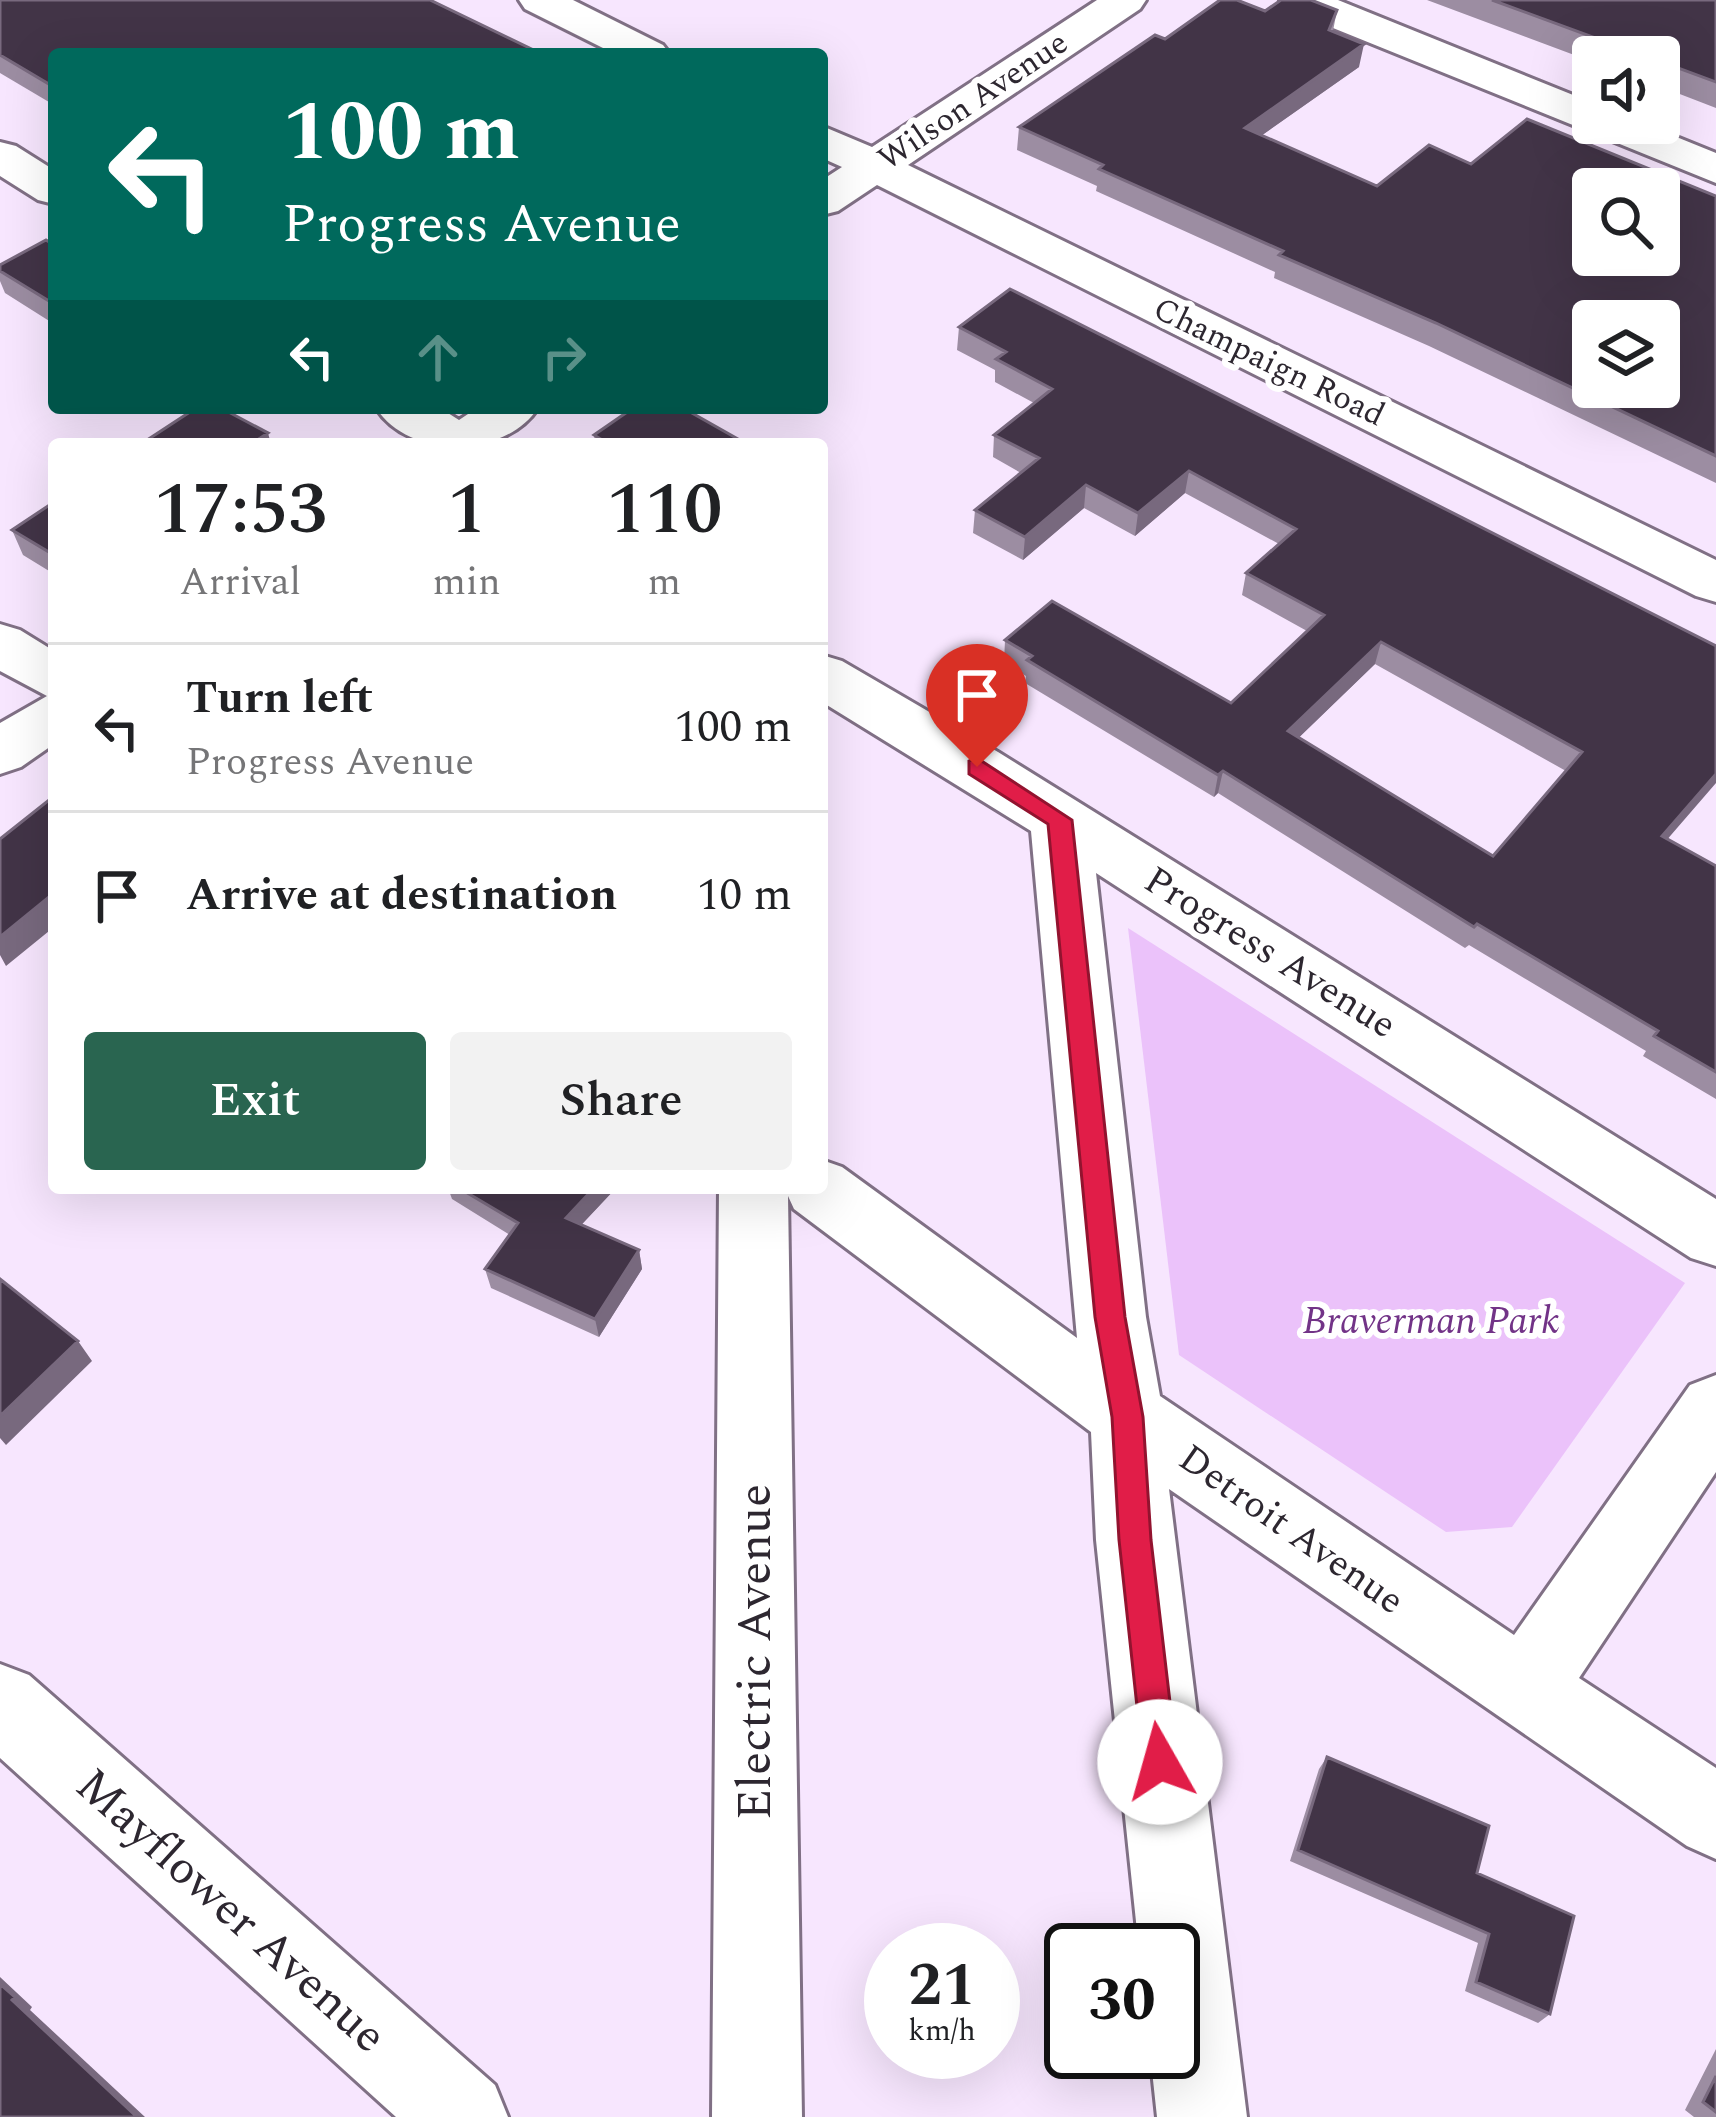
<!DOCTYPE html>
<style>
:root{--surface:#fff;--page:#f2f2f2;--text:#202124;--muted:#757577;--line:#e0e0e0;--accent:#296550}
body{margin:0;font-family:Spectral,serif;background:var(--page);color:var(--text);height:100vh;display:flex;flex-direction:column;font-size:45px;white-space:nowrap}
*{box-sizing:border-box;margin:0}
p{font-size:39px;color:var(--muted)}
.icon{flex:none;width:66px;height:66px;fill:none;stroke:currentColor;stroke-width:2;stroke-linecap:round;stroke-linejoin:round}
.map{position:relative;flex:1;overflow:hidden}
.side{position:absolute;left:48px;top:438px;width:780px;height:756px;display:flex;flex-direction:column;background:var(--surface);border-radius:12px;box-shadow:0 12px 48px #0002}
.side>*{flex:none}
.top-card{position:absolute;left:48px;top:48px;width:780px;height:366px;border-radius:12px;box-shadow:0 12px 48px #0002;background:#00695c;color:#fff;overflow:hidden}
.controls{position:absolute;left:1572px;top:36px;display:grid;gap:24px}
.controls a{display:grid;place-items:center;width:108px;height:108px;border-radius:12px;background:var(--surface);box-shadow:0 12px 48px #0002;font-size:60px}
.speed{position:absolute;left:864px;top:1923px;display:flex;gap:24px;font-size:60px;font-weight:700;text-align:center}
.speed>*{display:grid;place-content:center;width:156px;height:156px;border-radius:50%;background:var(--surface);box-shadow:0 12px 48px #0002;line-height:1}
.speed small{font-size:30px;font-weight:400}
.speed .limit{border:6px solid #111;border-radius:18px;background:#fff;color:#111}
.pin{position:absolute;display:grid;place-items:center;width:102px;height:102px;color:#fff;margin:-123px -51px;border-radius:50% 50% 50% 0;rotate:-45deg;box-shadow:0 0 12px #0007}
.pin .icon{rotate:45deg}
.me{position:absolute;width:132px;margin:-66px;rotate:353deg;stroke-linejoin:round;filter:drop-shadow(0 0 9px #0008)}
.turn{display:flex;align-items:center;gap:42px;height:252px;padding:0 36px;font-size:54px}
.turn .icon{width:156px;height:156px;stroke-width:2.5}
.turn b{display:block;font-size:84px;line-height:102px}
.lanes{display:flex;align-items:center;height:114px;padding:0 36px;background:#0003;justify-content:center;gap:60px;direction:ltr}
.lanes .off{opacity:.35}
.eta{display:flex;justify-content:space-evenly;align-items:center;height:204px;text-align:center}
.eta b{font-size:72px;font-weight:600;line-height:84px}
.cta{display:flex;gap:24px;margin-top:auto;padding:24px 36px}
.cta a{flex:1;height:138px;border-radius:12px;background:var(--accent);color:#fff;font-size:48px;font-weight:600;line-height:138px;text-align:center}
.cta a+a{background:var(--page);color:var(--text)}
ul{padding:0;list-style:none}
li{display:flex;align-items:center;gap:36px;height:168px;padding:0 36px;border-top:3px solid var(--line)}
li div{flex:1}
li b{display:block;font-size:45px}
li em{font-style:normal}
.map>svg:first-child{display:block}
</style>
<div class="map">
<svg width="1716" height="2117" viewBox="0 0 1716 2117">
<rect width="100%" height="100%" fill="#f7e6fe"/>
<path fill="#ebc2fa" d="M1128 928 1685 1283 1512 1527 1446 1532 1179 1355Z"/>
<g fill="none" stroke-linecap="round" stroke-linejoin="round">
<defs>
<path id="minor" d="M519 0H573L663 45 670 54H615L525 9Z
M1097 0H1146L1140 9 908 165 1716 560V602L1696 596 877 185 838 211 822 215V180L842 167 822 158V126L872 147Z
M1280 0H1338L1593 103V123H1642L1716 153V183L1286 9Z
M0 142 16 146 54 170V204L38 200 0 176Z
M376 408H440L459 420 477 408H538C504 459 410 460 376 408Z
M0 624 20 630 54 651V744L21 767 0 774V723L47 696 0 671Z
M822 655 842 661 998 752 1716 1199V1266L1691 1258 1096 873 1146 1317 1160 1396 1514 1635 1690 1385 1716 1375V1472L1579 1678 1716 1768V1859L1687 1846 1169 1489 1247 2117H1157L1150 2052H1173V1950H1139L1096 1540 1091 1432 794 1209 788 1196 802 2117H712L719 1188H822V1160L842 1167 1077 1338 1031 831 822 702Z
M0 1664 29 1675 495 2085 508 2117H396L0 1758Z"/>
</defs>
<use href="#minor" stroke="#807085" stroke-width="6"/>
<use href="#minor" fill="#fff" fill-rule="evenodd"/>
</g>
<path fill="#9c8da2" fill-rule="evenodd" d="M0 0 54 54V105L0 73Z
M1427 0H1716V108L1659 86V57H1593V62Z
M1337 10 1333 31 1359 67 1262 135 1377 186 1471 164 1716 196V483L1429 346 1274 278 1275 272 1096 191 1097 186 1017 150 1019 127 1165 39 1265 11Z
M54 245V324L5 293 0 281V265Z
M959 327 1716 646 1668 839 1716 866V1099L1643 1056 1646 1051 1469 945 1465 948 1218 793 1214 797 1025 683 1026 676 1004 662 1005 640 1231 703 1307 631 1242 595 1246 573 1279 544 1185 493 1135 536 1084 508 1023 560 973 533 975 510 1021 473 993 457 994 435 1034 403 995 382V370L957 350ZM1375 664 1566 771 1493 856 1299 737Z
M594 435 745 444H595Z
M54 502V574L23 555 12 530Z
M448 1188H616L581 1225 639 1250 642 1269 599 1337 491 1288 485 1269 510 1235 452 1199Z
M1327 1757 1477 1873 1550 2014 1538 2023 1465 1991 1478 1943 1290 1861 1319 1769Z
M1716 2049V2117H1694L1685 2110Z"/>
<path fill="#78697e" d="M1364 44 1359 67 1241 150 1245 128Z
M268 433 271 444H251Z
M1189 471 1185 493 1135 536 1138 513Z
M1086 485 1084 508 1023 560 1025 537Z
M1381 642 1375 664 1283 753 1288 731Z
M1223 771 1218 793 1214 797 1218 775Z
M1716 774V783L1652 857 1662 836Z
M54 893V927L6 966 0 955V937Z
M594 1188H616L570 1237 566 1218Z
M639 1250 642 1269 599 1337 595 1319Z
M78 1341 92 1361 6 1445 0 1438V1416Z
M0 1977 32 2007 30 2010 145 2117H137L12 2000 0 1984Z"/>
<path fill="#423447" stroke="#78697e" stroke-width="3" fill-rule="evenodd" d="M0 0H430L542 54H54V87L0 55Z
M1220 0H1237L1265 11 1281 0H1311L1337 10 1329 30 1364 44 1245 128 1377 186 1429 145 1471 164 1527 119 1716 196V456L1436 323 1279 255 1283 251 1099 169 1103 165 1019 127 1155 35 1165 39ZM1593 189H1659V255H1593ZM1593 321H1659V387H1593Z
M1492 0H1716V82L1659 61V57H1647Z
M46 240 54 245V304L0 271V265Z
M1010 289 1716 646V774L1662 836 1716 866V1072L1654 1036 1658 1031 1477 924 1474 927 1223 771 1218 775 1027 660 1032 656 1005 640 1052 601 1231 703 1324 615 1246 573 1296 529 1189 471 1138 513 1086 485 1025 537 975 510 1039 458 994 435 1052 389 996 359 1006 352 959 327ZM1381 642 1582 752 1493 856 1288 731Z
M196 408H221L268 433 251 444H141Z
M633 408H683L745 443 609 444 594 435Z
M54 502V555L12 530Z
M54 796V893L0 937V839Z
M459 1188H594L566 1218 639 1250 595 1319 485 1269 518 1223Z
M0 1279 78 1341 0 1416Z
M1327 1757 1489 1826 1477 1873 1574 1916 1550 2014 1476 1982 1489 1934 1298 1850Z
M0 1984 15 1997 12 2000 137 2117H0Z
M1716 2076V2112L1703 2102Z"/>
<path fill="#e11d48" stroke="#92132f" stroke-width="3" d="M977 758 1072 820 1125 1317 1143 1417 1151 1540 1177 1762 1172 1774 1160 1779 1148 1774 1143 1762 1119 1540 1112 1417 1095 1317 1048 824 969 774V761Z"/>
<g text-anchor="middle" dominant-baseline="central" stroke-width="12" stroke-linejoin="round" paint-order="stroke">
<g font-size="33" fill="#2d2730" stroke="#fff">
<text transform="translate(973 101) rotate(-34)">Wilson Avenue</text>
<text transform="translate(1269 362) rotate(26)">Champaign Road</text>
</g>
<g font-size="39" fill="#2d2730" stroke="#fff">
<text transform="translate(1270 953) rotate(32)">Progress Avenue</text>
<text transform="translate(1291 1530) rotate(35)">Detroit Avenue</text>
</g>
<g font-size="39" font-style="italic" fill="#723387" stroke="#fff">
<text x="1431" y="1321">Braverman Park</text>
</g>
<g font-size="48" fill="#2d2730" stroke="#fff">
<text transform="translate(755 1652) rotate(-90)">Electric Avenue</text>
<text transform="translate(231 1911) rotate(42)">Mayflower Avenue</text>
</g>
</g>
</svg>
<div class="controls">
<a><svg class="icon" aria-label="sound" viewBox="0 0 24 24"><path d="M4 9h4l5-4v14l-5-4H4zM17 9q2 3 0 6"/></svg></a>
<a><svg class="icon" aria-label="search" viewBox="0 0 24 24"><circle cx="10" cy="10" r="6"/><path d="M15 15l6 6"/></svg></a>
<a><svg class="icon" aria-label="layers" viewBox="0 0 24 24"><path d="M12 4l9 5-9 5-9-5zM3 14l9 5 9-5"/></svg></a>
</div>
<div class="speed"><div>21<small>km/h</small></div><div class="limit">30</div></div>
<div class="pin" style="left:977px;top:767px;background:#d93025"><svg class="icon" aria-label="arrive" viewBox="0 0 24 24"><path d="M6 21V4h12l-3 4 3 4H6"/></svg></div>
<svg class="me" style="left:1160px;top:1762px" viewBox="-20 -20 40 40"><circle r="19" fill="#fff"/><path d="M0-13L10 11 0 6-10 11z" fill="#e11d48"/></svg>
<div class="top-card">
<div class="turn"><svg class="icon" aria-label="left" viewBox="0 0 24 24"><path d="M17 20v-9H6M10 6l-5 5 5 5"/></svg><div><b>100 m</b>Progress Avenue</div></div>
<div class="lanes"><svg class="icon" aria-label="left" viewBox="0 0 24 24"><path d="M17 20v-9H6M10 6l-5 5 5 5"/></svg><svg class="icon off" aria-label="ahead" viewBox="0 0 24 24"><path d="M12 20V5M6 11l6-6 6 6"/></svg><svg class="icon off" aria-label="right" viewBox="0 0 24 24"><path d="M7 20v-9h11M14 6l5 5-5 5"/></svg></div>
</div>
<section class="side">
<div class="eta">
<div><b>17:53</b><p>Arrival</p></div>
<div><b>1</b><p>min</p></div>
<div><b>110</b><p>m</p></div>
</div>
<ul>
<li><svg class="icon" aria-label="left" viewBox="0 0 24 24"><path d="M17 20v-9H6M10 6l-5 5 5 5"/></svg><div><b>Turn left</b><p>Progress Avenue</p></div><em>100 m</em></li>
<li><svg class="icon" aria-label="arrive" viewBox="0 0 24 24"><path d="M6 21V4h12l-3 4 3 4H6"/></svg><div><b>Arrive at destination</b></div><em>10 m</em></li>
</ul>
<div class="cta"><a>Exit</a><a>Share</a></div>
</section>
</div>
